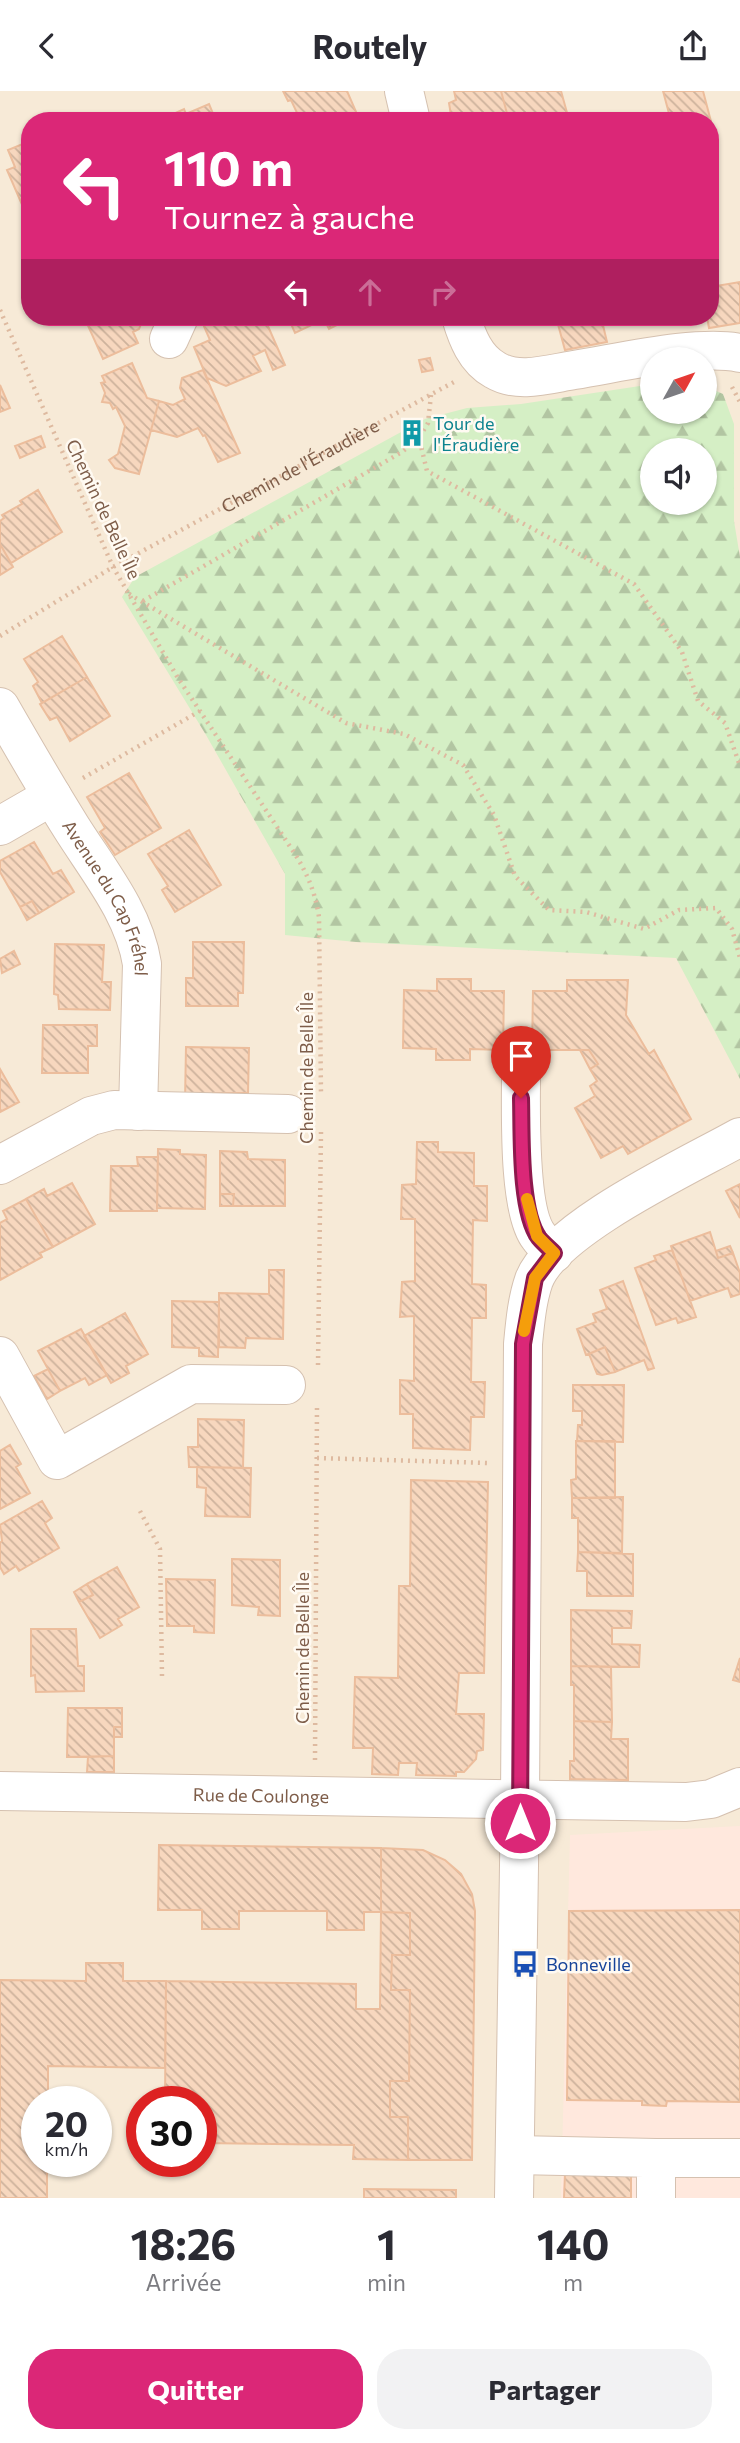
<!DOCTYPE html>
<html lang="fr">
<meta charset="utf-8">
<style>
:root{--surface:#fff;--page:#f2f2f3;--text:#2b2b33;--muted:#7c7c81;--accent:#db2777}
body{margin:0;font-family:Commissioner,sans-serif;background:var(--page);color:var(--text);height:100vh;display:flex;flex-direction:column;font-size:26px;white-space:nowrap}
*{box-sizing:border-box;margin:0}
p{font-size:23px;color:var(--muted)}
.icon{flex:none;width:38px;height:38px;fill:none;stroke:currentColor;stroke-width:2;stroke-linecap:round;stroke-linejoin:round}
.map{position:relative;height:2107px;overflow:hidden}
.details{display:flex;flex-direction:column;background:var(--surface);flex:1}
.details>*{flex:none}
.hud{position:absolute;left:21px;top:21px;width:698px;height:214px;border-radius:28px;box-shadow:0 2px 5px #0004;background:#db2777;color:#fff;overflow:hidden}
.needle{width:46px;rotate:50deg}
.controls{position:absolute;left:640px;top:256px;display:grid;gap:14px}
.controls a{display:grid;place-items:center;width:77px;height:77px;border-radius:50%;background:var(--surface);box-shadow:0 2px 5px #0004;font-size:35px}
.speed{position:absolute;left:21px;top:1995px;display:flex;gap:14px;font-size:35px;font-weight:700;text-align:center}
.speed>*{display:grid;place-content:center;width:91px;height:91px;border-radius:50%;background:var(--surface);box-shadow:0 2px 5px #0004;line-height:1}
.speed small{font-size:18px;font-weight:400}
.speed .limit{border:10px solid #d22;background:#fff;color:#111}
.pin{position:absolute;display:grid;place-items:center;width:60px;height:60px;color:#fff;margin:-72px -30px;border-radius:50% 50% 50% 0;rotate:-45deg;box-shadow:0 0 7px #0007}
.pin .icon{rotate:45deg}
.me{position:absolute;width:77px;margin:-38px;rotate:0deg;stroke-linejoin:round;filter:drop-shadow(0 0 5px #0008)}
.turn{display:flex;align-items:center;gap:24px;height:147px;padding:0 28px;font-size:32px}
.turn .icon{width:91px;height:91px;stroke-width:2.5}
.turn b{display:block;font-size:49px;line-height:60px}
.lanes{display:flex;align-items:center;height:66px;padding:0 28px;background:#0003;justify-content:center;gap:35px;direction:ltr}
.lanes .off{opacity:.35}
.eta{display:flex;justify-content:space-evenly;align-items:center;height:119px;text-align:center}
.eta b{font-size:42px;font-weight:700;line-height:49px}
.primary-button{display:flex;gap:14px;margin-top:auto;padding:14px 28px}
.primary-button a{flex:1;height:80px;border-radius:28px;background:var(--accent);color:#fff;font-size:28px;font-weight:700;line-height:80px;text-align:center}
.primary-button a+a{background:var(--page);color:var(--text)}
header{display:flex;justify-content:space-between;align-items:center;height:91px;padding:0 28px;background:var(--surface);font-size:32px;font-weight:700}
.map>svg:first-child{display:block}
</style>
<header><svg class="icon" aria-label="back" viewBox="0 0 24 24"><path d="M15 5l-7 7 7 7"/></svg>Routely<svg class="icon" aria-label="share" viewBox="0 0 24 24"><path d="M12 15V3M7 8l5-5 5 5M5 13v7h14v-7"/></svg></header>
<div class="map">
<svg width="740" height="2107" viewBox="0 0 740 2107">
<defs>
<pattern id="forest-firs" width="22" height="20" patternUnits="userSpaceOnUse" patternTransform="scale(1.75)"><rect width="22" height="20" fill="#d5efc5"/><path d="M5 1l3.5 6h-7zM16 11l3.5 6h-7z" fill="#b2c5a2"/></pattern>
<pattern id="building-back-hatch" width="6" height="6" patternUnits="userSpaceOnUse" patternTransform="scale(1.75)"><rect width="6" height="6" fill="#f7d7be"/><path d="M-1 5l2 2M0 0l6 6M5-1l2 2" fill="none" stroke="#cdb29c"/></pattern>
</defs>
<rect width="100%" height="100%" fill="#fff7ea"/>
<path fill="#f7ead7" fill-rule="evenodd" d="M0 0H740V2107H0ZM30 30H710V226H30ZM653 268H705V320H653ZM653 359H705V411H653ZM37 2011H96V2070H37ZM142 2011H201V2070H142Z"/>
<path fill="#ffe8dd" d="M740 1735V2107H561L570 1744Z"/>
<path fill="url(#forest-firs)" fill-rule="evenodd" d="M653 293V320H705V295L723 303 734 333V430L740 466V988L676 867 356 851 285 844V783L206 644 122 506 135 486 425 328 467 317 521 313ZM653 359H705V411H653Z"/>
<path fill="url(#building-back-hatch)" stroke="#ecbd9c" stroke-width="2" d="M283 0H347L360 30H292L299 26 291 9 288 10Z
M454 0H501L509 30H452L449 12 456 9Z
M501 0H561L569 29 527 30V26L509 30Z
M663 0H703L713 38 710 39V30H671Z
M209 13 216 30H158L184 18 186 23Z
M30 50V113L23 116 7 79 15 76 8 59Z
M740 191V232L709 237 707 226H710V196Z
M89 226H138L141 233 139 238 133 241 138 252 103 268 85 228Z
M221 226H264L285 274 273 279 265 259 253 265 261 280 226 295 207 287 194 256 210 249 203 233Z
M288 226H348L349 228 329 238 324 228 295 242Z
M556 226H601L607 251 565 259Z
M430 267 433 279 422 281 419 269Z
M132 272 147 307 159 310 139 383 115 377 109 369 118 363 125 335 116 316 113 318 110 312 102 311 105 302 101 292 105 291 102 285Z
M203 279 240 362 218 371 205 344 203 345 198 337 177 346 151 339 159 310 173 314 185 308 180 297 182 287Z
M0 294 10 317 0 321Z
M406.5 343a5.5 5.5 0 1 1 11 0a5.5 5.5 0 1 1-11 0Z
M41 345 45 356 20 367 15 355Z
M38 399 62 441 11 472 0 453V430L4 427 2 424 22 413 20 410Z
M0 453 13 476 0 484Z
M62 545 87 586 42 612 33 595 38 591 24 568Z
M87 586 110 625 70 650 57 626 50 629 40 613Z
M129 682 161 737 115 764 100 741 105 737 87 706Z
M189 739 221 794 175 821 162 799 168 795 148 763Z
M34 751 53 783 61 779 74 801 39 822 32 810 20 816 0 781V770Z
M32 810 39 822 27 829 20 816Z
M193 851H244L243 902H238V915H186V887H193Z
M55 853 104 854 102 891H111L110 919 59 918 58 904 54 903Z
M14 860 20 873 2 882 0 868Z
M437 888H471V900H504L503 959 470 958V969H436V958L403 957 404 899 437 900Z
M567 889H628L626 924 649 963 654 959 691 1028 628 1063 623 1055 601 1067 575 1017 595 1005 590 995 597 990 590 978 598 973 589 959H532L533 900H567Z
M43 934H97V955H88V982H42Z
M186 956 249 957 248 1002H213L212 1010H185Z
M580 959H589L598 973 590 978Z
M0 978 19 1011 0 1021Z
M417 1051H438V1061L474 1062V1095H487V1130L473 1129 472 1193 486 1194V1227H472L471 1291H485L484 1326H471L470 1359 413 1357V1323H400V1289L414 1290V1225L400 1226 402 1191 415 1190V1128H401L402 1094 416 1093Z
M158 1058 180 1059V1063L206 1064 205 1118 157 1117Z
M220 1060 247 1061 248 1068 285 1069V1115H233L234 1103H220Z
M137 1066H158L157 1120H110L111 1075H138Z
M72 1092 95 1133 53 1156 26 1108 44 1098 47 1105Z
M740 1093V1127L726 1100Z
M220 1103H234L233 1115H220Z
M26 1108 53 1156 40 1162 42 1166 0 1189V1132L7 1128 3 1120Z
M710 1141 718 1167 733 1162 740 1182V1203L731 1206 728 1197 690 1210 671 1155Z
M730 1155 733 1162 718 1167 716 1160Z
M672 1159 696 1226 678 1232 676 1227 656 1234 635 1177 656 1169 654 1165Z
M269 1179H284L283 1248 246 1247 245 1257 219 1256V1202L269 1203Z
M623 1190 654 1277 648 1279 644 1269 615 1281 605 1256 586 1264 577 1238 596 1231 593 1223 607 1218 600 1199Z
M172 1210 219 1211 218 1266 199 1265V1257L172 1256Z
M125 1222 148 1263 126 1275 129 1282 111 1292 84 1245Z
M81 1238 107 1284 89 1294 85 1287 60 1300 38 1260Z
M605 1256 615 1281 602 1284 597 1283 589 1263Z
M48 1278 60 1300 47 1308 34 1285Z
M573 1294H624L623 1351 577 1350 578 1334H582V1320H573Z
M198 1328 244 1329 243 1377 189 1376 188 1356H198Z
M576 1350H615V1407H572L571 1389 576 1388Z
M10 1354 21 1373 16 1376 30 1402 0 1418V1360Z
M197 1376 251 1377 250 1426 205 1425 206 1397 197 1396Z
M411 1389 488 1391 484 1582H459L456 1623H484L483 1659 477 1660 476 1668 464 1681H456V1685L416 1684 417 1672H399L398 1684 372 1683 373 1657H353L355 1586 398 1587 399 1495H410Z
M623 1406 622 1462 578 1461V1427H572V1407Z
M42 1410 52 1427 45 1432 59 1457 19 1480 16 1475 4 1483 0 1476V1452L2 1450 0 1434Z
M578 1461 633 1463V1505H587V1480H577Z
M232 1468 280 1469V1525L258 1524 259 1516 232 1514Z
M117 1476 139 1516 118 1528 122 1534 100 1547 79 1511 93 1504 87 1493Z
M166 1488 215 1489 214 1542 194 1541V1535H167Z
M87 1493 93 1504 79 1511 74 1501Z
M571 1519 632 1520 631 1537H612V1553L640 1554 639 1576 571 1575Z
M31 1538H76L78 1575H84V1600L36 1601 35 1584 31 1585Z
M740 1567V1591L733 1589Z
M571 1575 611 1576 612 1631 574 1630V1594H571Z
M68 1617H122V1636H114V1665L67 1666Z
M574 1630 612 1631 611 1648H628V1689L570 1688V1670H574Z
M114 1636H122V1646H114Z
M114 1665V1681H87L88 1666Z
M159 1754 381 1757V1821H364V1839H327V1820H239V1838H202V1819H158Z
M381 1757 423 1759 445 1769 461 1783 472 1803 475 1820 472 2069H408V2026H390V1990H409L410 1899H391L392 1864H410V1822L381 1821Z
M740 1819V2011L667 2010 666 2015 642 2014V2010L567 2009 569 1820Z
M381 1821 410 1822V1864H392L391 1899H410L409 1990H390V2026H408V2069L353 2068 354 2054 201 2052V2011H165L166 1890 356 1893V1918H380Z
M86 1872H123V1890H166L165 1977 48 1975V2011H37V2070H47V2107H0V1889L86 1890Z
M565 2082H631V2107H564Z
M364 2098 456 2099V2107H364Z"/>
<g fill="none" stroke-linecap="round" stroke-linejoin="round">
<defs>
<g id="minor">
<path d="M404 0 411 30"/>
<path d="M461 226C467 246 475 268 495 279 518 293 549 283 574 279 619 272 698 253 740 262"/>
<path d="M169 248 179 226"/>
<path id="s2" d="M0 616C23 656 46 696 71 736 98 779 134 822 142 873L138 1020"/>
<path d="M0 735 52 705"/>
<path d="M521 986C521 1021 518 1120 539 1146 543 1152 549 1157 554 1162"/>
<path d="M0 1074 91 1025 114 1019 288 1023"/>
<path d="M0 1265 57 1369 191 1293 286 1294"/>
<path id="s3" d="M0 1700 686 1711 711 1708 740 1696"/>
<path d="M516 2064 656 2067V2107"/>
<path d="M656 2067H740"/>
<path d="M514 2107 520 1708 523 1253C525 1232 527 1209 534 1189 554 1137 690 1074 740 1046"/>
</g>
</defs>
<use href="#minor" stroke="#d5c1b0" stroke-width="40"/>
<g stroke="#debaa0" stroke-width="4.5" stroke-dasharray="2 5" stroke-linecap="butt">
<path d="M0 219 113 476 178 587 295 763C308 784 315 801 319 826L321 1004"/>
<path d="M732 296 740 311"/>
<path d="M431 304 428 332 419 347 427 380 634 493 682 561 698 610 725 632 740 675"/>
<path d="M129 503 346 632 404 643 463 674 494 724 515 785 549 819 586 821 644 838 679 819 716 817 732 838 740 867"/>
<path d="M143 510 402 361 419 347"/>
<path id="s1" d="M0 545 113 476 454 291"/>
<path d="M83 687 200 620"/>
<path d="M318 1274 321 1041"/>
<path d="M317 1367 488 1372"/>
<path d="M140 1420 160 1458 162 1585"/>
<path d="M315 1669 317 1314"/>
</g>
<use href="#minor" stroke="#fff" stroke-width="38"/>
</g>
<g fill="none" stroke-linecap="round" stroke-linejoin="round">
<defs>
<path id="route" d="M520 1732 523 1253 535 1187 554 1162C549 1157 543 1152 539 1147 519 1120 522 1040 521 1007"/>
</defs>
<use href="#route" stroke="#8e194d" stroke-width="18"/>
<use href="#route" stroke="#db2777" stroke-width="12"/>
<path stroke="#f59e0b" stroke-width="12" d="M524 1240 535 1187 554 1162 537 1145 527 1108"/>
</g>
<defs>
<symbol id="building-bare" viewBox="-9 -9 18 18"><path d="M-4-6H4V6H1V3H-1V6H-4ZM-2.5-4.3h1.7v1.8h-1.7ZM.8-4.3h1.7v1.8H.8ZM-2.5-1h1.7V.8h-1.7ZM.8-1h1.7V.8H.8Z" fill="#0f9aa8" stroke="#fffaf2" stroke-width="2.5" paint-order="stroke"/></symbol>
<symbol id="bus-bare" viewBox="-9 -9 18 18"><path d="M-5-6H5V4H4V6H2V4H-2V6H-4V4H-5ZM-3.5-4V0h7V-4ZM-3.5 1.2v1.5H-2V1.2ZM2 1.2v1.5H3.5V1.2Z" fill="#1a4fb4" stroke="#fffaf2" stroke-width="2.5" paint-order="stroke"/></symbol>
</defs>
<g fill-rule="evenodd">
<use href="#building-bare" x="393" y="323" width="38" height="38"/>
<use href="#bus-bare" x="506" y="1854" width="38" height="38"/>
</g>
<g text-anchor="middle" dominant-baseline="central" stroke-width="5" stroke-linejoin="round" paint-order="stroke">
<g font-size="18" fill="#0d838f" stroke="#fffaf2" text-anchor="start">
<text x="433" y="332">Tour de<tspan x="433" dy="21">l'Éraudière</tspan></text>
</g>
<g font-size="18" fill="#7e5d49" stroke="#fffaf2">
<text stroke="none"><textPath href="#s1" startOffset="345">Chemin de l'Éraudière</textPath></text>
<text transform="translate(104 418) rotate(65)">Chemin de Belle Île</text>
<text stroke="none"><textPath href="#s2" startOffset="220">Avenue du Cap Fréhel</textPath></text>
<text transform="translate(306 977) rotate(-90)">Chemin de Belle Île</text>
<text transform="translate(302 1557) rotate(-90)">Chemin de Belle Île</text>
<text stroke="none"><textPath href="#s3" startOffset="261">Rue de Coulonge</textPath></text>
</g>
<g font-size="18" fill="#164399" stroke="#fffaf2" text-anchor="start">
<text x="546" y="1873">Bonneville</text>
</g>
</g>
</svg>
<div class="controls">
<a><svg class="needle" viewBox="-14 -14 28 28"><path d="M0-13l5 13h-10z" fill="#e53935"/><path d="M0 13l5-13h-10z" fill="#7c7c81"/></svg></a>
<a><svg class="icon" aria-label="sound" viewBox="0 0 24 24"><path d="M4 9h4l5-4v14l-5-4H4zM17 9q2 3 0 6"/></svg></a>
</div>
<div class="speed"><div>20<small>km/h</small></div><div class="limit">30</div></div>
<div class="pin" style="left:521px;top:1007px;background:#d93025"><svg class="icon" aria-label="arrive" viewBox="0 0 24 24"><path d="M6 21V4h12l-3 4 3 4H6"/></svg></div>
<svg class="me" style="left:520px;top:1732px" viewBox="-20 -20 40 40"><circle r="17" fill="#db2777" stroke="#fff" stroke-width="3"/><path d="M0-11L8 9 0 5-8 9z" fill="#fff"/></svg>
<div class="hud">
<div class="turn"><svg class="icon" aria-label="left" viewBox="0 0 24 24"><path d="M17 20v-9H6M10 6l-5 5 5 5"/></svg><div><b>110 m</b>Tournez à gauche</div></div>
<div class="lanes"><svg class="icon" aria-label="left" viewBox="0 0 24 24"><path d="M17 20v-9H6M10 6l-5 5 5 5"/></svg><svg class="icon off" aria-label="ahead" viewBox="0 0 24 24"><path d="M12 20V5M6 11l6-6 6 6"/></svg><svg class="icon off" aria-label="right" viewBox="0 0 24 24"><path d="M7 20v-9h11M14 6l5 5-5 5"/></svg></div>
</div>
</div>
<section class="details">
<div class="eta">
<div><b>18:26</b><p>Arrivée</p></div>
<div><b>1</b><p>min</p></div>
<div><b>140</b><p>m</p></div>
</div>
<div class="primary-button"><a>Quitter</a><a>Partager</a></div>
</section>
